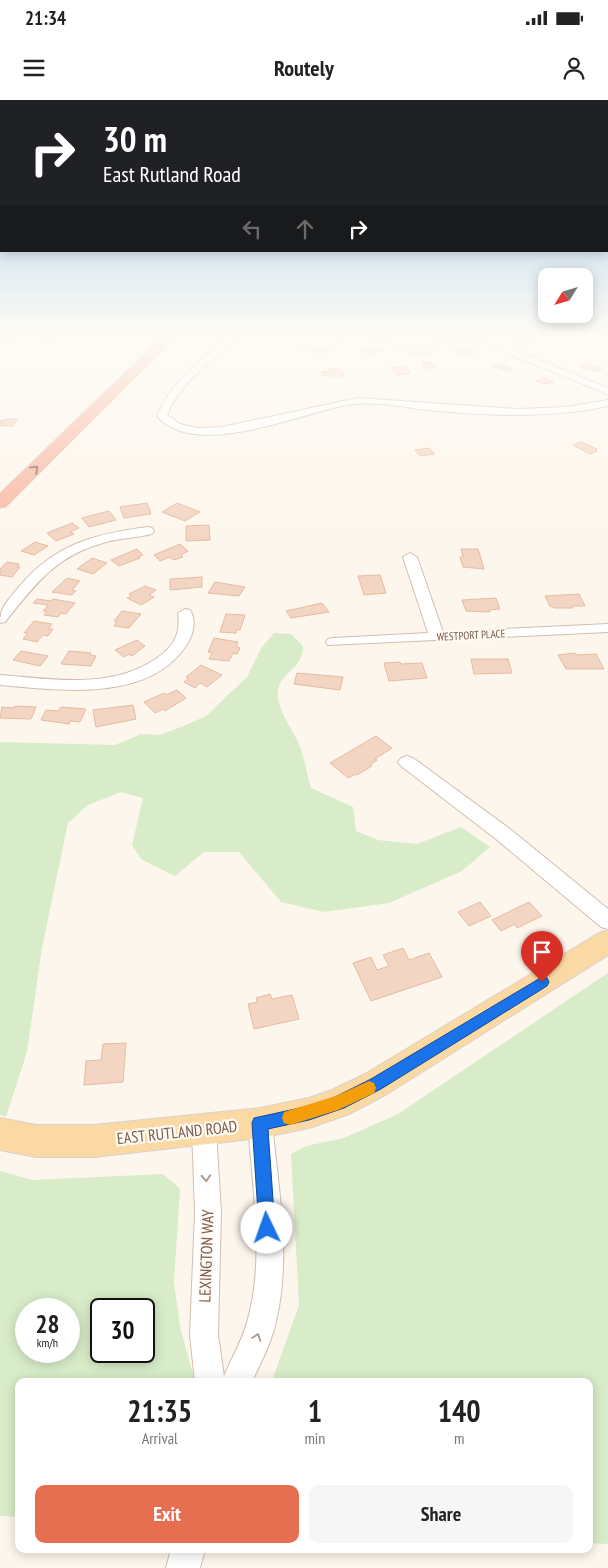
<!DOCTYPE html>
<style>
:root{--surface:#fff;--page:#f6f6f6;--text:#222;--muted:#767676;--accent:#e76f51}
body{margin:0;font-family:"PT Sans Narrow",sans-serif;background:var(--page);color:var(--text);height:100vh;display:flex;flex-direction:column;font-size:19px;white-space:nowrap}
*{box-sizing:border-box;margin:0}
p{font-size:16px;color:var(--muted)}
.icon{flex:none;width:28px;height:28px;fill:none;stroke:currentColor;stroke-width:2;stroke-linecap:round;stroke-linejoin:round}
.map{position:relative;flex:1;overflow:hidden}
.panel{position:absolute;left:15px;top:1278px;width:578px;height:175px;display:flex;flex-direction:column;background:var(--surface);border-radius:10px;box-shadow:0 2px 12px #0003}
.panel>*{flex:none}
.top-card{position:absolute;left:0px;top:0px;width:609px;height:152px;box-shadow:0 2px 12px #0003;background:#202124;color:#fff;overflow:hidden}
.needle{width:32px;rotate:233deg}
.tools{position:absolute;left:538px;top:168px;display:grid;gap:10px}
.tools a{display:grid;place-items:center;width:55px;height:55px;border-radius:10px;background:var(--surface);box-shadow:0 2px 12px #0003;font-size:25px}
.speed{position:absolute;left:15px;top:1198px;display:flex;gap:10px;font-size:25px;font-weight:700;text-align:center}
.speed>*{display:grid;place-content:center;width:65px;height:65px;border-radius:50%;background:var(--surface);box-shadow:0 2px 12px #0003;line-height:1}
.speed small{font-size:12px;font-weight:400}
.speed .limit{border:2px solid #111;border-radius:8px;background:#fff;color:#111}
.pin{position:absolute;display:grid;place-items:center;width:42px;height:42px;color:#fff;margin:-51px -21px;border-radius:50% 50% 50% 0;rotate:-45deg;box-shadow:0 0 5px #0007}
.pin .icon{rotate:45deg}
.me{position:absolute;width:55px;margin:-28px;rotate:357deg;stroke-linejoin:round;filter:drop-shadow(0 0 4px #0008)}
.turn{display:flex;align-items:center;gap:18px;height:105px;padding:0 20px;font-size:22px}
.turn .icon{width:65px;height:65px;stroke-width:2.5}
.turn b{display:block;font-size:35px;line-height:42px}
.lanes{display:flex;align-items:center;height:48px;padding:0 20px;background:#0003;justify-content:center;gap:25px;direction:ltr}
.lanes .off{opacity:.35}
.eta{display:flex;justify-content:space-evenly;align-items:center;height:85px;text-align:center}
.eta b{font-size:30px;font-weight:600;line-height:35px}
.button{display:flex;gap:10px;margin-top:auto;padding:10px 20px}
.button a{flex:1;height:58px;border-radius:10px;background:var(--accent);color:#fff;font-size:20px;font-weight:600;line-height:58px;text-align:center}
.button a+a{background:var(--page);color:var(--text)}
.status{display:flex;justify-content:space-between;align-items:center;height:35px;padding:0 25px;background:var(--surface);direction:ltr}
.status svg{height:14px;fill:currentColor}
header{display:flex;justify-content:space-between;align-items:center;height:65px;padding:0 20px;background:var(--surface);font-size:22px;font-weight:600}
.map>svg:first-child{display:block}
</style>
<div class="status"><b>21:34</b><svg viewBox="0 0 49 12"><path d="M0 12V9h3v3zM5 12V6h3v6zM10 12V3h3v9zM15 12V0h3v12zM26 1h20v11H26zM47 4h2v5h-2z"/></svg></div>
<header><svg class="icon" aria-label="menu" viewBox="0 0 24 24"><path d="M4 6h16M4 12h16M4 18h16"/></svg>Routely<svg class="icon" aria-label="person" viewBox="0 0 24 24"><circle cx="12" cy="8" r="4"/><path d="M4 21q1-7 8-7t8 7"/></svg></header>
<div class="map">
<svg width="608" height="1468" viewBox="0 0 608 1468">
<rect width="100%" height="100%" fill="#fdf6ec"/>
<path fill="#d8ecc9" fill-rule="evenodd" d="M274 533 291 534 303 546C304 570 278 571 278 594 278 613 294 630 300 647 305 660 307 675 311 688L353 707 356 731 378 740 417 744 461 727 490 747 462 771 389 803 324 812 281 802 239 752H204L175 776 141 759 132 745 143 698 121 692 88 705 68 723 42 848 27 952 6 1017 0 1015V642L115 645 141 634 159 635 184 626 206 616 247 577 262 547Z
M608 873V1444L589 1443V1281H272L299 1205 291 1054 306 1046 344 1038 398 1014Z
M0 1071 32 1080 163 1074 180 1089 174 1182 180 1227 195 1281H19V1417L0 1416ZM26 1209H69V1251H26ZM101 1209H144V1251H101Z"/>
<path fill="#f3d5c3" stroke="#e6bba3" d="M521 236 532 243 523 244 512 238Z
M43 238 47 240 52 239 58 243H43L36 239Z
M308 245 324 249 329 247 335 249 318 253 302 248Z
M364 246 382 249 373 254 359 250Z
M472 247 476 252 457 253 454 248Z
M427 249 430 255H411L408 250Z
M422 263H435V268H423Z
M586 263 593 266 603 268 595 272 579 266Z
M500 264 513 269 506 271 493 266Z
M405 267 411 274 396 275 391 268Z
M329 269H341L344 276H323L321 272 330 271Z
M543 277 554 282 547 284 536 281Z
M8 319H17L13 326H0V321Z
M581 342 597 349 595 350 597 351 590 354 573 345Z
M429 348 435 354 420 356 415 350Z
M147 403 151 414 124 418 120 407Z
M177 403 200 412 185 421 162 412Z
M109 411 116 420 89 427 82 418Z
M72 423 79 428 70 432 74 434 56 441 47 433Z
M209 425 210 440 186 441V426Z
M35 442 48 446 34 455 21 451Z
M180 444 188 451 181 455 183 457 174 460 170 457 160 461 154 455Z
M137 449 143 455 138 457 140 458 119 466 111 460Z
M461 449H478L484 469 463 467 460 457H463Z
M92 458 107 463 93 474 77 469Z
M7 462 19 464 17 467H20L12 477 0 475V469Z
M380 475 386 493 364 495 358 476Z
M202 477V487L170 490V479Z
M67 478 80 481 72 490 76 491 72 495 52 492Z
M215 482 245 487 239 496 208 493Z
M145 486 156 490 149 495 154 497 141 505 127 498 131 496 129 494Z
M579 494 585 506H572L573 508H554L550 506 545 496Z
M496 498 500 509 489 510 490 512 466 511 462 500Z
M37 499 51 501 53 499 75 503 66 514 61 513 58 517 44 515 47 511H43L48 505 33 503Z
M322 503 329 512 291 518 286 511Z
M122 511 141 514 129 528 114 526 117 522 114 521Z
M226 514 245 515 240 530 237 529 236 533 220 532Z
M34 521 52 524 48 529H53L48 536 43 535 37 542 23 539 28 533H24Z
M214 538 238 542 236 547 240 548 237 554 233 553 229 561 209 559 212 553 208 552Z
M137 540 145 546 132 556 129 554 124 557 115 550Z
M21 551 48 556 40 566 13 560Z
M69 551 91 553 90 555 96 556 91 566 61 564Z
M575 553 576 555 596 554 604 569H566L558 555Z
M471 559H508L512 573 474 574Z
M400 562 401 564 422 563 427 578 389 581 384 563Z
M201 565 222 575 207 587 200 583 195 588 184 582 189 578 186 577Z
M297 573 343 577 340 590 294 584Z
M177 590 186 598 165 611 163 609 155 613 144 602 164 593 166 595Z
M133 605 136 619 96 627 93 610Z
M15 606 36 607 31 619 0 618 2 607 14 608Z
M61 607 86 609 80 622 70 621 69 624 41 620 46 610 58 611Z
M376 636 392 648 375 659 377 660 370 665 372 666 357 675 356 674 348 678 330 663Z
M480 802 491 816 469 826 458 812Z
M529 802 542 816 517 828 515 824 501 831 492 820Z
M403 848 409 860 429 853 442 877 371 901 353 863 371 857 377 870 389 866 383 855Z
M270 894 272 899 292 895 299 919 254 929 248 904 257 902 256 898Z
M126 943 123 982 84 985 86 961 101 960 103 944Z"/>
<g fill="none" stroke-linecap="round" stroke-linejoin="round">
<defs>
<path id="minor" d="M0 233H10L15 237 11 240 0 236Z
M232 233H242C217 260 181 279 167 315L180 324 197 328 222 327 358 298 518 309 566 307 608 300V306C552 318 494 316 437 311 408 308 376 300 346 305 299 314 194 360 157 316 171 281 204 257 232 233Z
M337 233 406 239 479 236 476 233H487L517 251 608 288V294L511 255 487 241 406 245 334 238 333 236Z
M148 427 152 428 154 431 152 434C136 438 119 438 103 443 55 456 34 486 5 522L0 523C0 507 8 500 19 487 55 444 94 434 148 427Z
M410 453 417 457 443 532 608 524V532L328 545 326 542 328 539 333 538 428 533 403 457Z
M185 509 190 510C197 521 193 536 186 546 148 603 58 590 0 585V575C52 579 111 590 157 558 174 546 181 534 178 513Z
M407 656 413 658 510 729 608 809V829L601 827 496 739 401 666 398 662 401 658Z
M260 1011 269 1014 272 1023C278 1086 291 1154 277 1217 273 1239 262 1261 252 1281H195L190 1235 195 1112 192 1030 195 1021 204 1018 213 1021 216 1030 221 1112 218 1235 224 1276C232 1257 243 1239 248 1219 265 1157 252 1086 248 1023L251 1014Z
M171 1449H205L200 1468H166Z"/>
<path id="major" d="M13 233H31L0 244V237Z
M608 830V855L387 994 349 1014 309 1028 260 1038 94 1057H36L0 1050V1018L36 1025H94L260 1008 309 998 332 990 365 974 599 833Z"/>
<path id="highway" d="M166 233H180L6 407 0 408V393Z"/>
</defs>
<use href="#minor" stroke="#d1beb0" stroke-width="2"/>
<use href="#major" stroke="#dad1cd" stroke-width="2"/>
<use href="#highway" stroke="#dad1cd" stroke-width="1"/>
<use href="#minor" fill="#fff" fill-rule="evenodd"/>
<use href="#major" fill="#fbd9a5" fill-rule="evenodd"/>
<use href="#highway" fill="#f7b7a3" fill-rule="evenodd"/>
</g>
<defs><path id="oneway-chevron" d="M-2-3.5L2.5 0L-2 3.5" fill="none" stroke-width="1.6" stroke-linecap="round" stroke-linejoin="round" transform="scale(1.25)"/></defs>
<use stroke="#936e5e" href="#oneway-chevron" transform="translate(35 369) rotate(-44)"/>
<g stroke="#af9d94">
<use href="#oneway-chevron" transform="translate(206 1078) rotate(87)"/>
<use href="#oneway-chevron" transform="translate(257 1237) rotate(-72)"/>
</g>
<linearGradient id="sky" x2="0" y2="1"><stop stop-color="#97c7e8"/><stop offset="0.53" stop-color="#fefbf6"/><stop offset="1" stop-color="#fefbf6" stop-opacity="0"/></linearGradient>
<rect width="608" height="439" fill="url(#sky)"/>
<path fill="#1a73e8" stroke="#114b97" d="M542 877 547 878 549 882 547 886 381 989 344 1008 309 1020 268 1029 275 1128 272 1134 267 1136 261 1134 259 1128 252 1023 254 1018 309 1006 335 997 371 979Z"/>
<path fill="#f59e0b" d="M369 981 374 983 376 988 374 993 338 1010 290 1025 284 1023 282 1018 284 1012 336 996Z"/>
<g text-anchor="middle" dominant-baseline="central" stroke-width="4.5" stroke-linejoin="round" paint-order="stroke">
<g font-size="11" fill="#7a5c4d" stroke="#fffaf3">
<text transform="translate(471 535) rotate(-3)">WESTPORT PLACE</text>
</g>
<g font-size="16" fill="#7a5c4d" stroke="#fffaf3">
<text transform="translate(177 1032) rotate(-6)">EAST RUTLAND ROAD</text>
<text transform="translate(206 1156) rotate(-88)">LEXINGTON WAY</text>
</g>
</g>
</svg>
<div class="tools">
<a><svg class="needle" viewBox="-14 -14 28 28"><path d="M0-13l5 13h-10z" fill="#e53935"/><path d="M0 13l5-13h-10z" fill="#767676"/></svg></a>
</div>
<div class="speed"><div>28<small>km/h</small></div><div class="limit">30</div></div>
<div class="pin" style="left:542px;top:882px;background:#d93025"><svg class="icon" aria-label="arrive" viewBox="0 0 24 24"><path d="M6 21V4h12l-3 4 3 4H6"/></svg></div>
<svg class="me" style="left:267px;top:1128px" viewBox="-20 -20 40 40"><circle r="19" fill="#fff"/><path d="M0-13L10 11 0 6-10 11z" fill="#1a73e8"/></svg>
<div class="top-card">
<div class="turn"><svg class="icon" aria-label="right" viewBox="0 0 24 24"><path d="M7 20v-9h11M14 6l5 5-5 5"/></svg><div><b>30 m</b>East Rutland Road</div></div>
<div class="lanes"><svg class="icon off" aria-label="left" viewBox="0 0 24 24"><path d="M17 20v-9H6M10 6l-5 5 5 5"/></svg><svg class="icon off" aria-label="ahead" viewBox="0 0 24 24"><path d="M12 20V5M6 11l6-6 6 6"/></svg><svg class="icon" aria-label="right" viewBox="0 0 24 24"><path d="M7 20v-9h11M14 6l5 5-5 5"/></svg></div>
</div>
<section class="panel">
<div class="eta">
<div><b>21:35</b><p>Arrival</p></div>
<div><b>1</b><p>min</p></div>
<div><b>140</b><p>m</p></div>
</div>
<div class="button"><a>Exit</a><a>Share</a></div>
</section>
</div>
